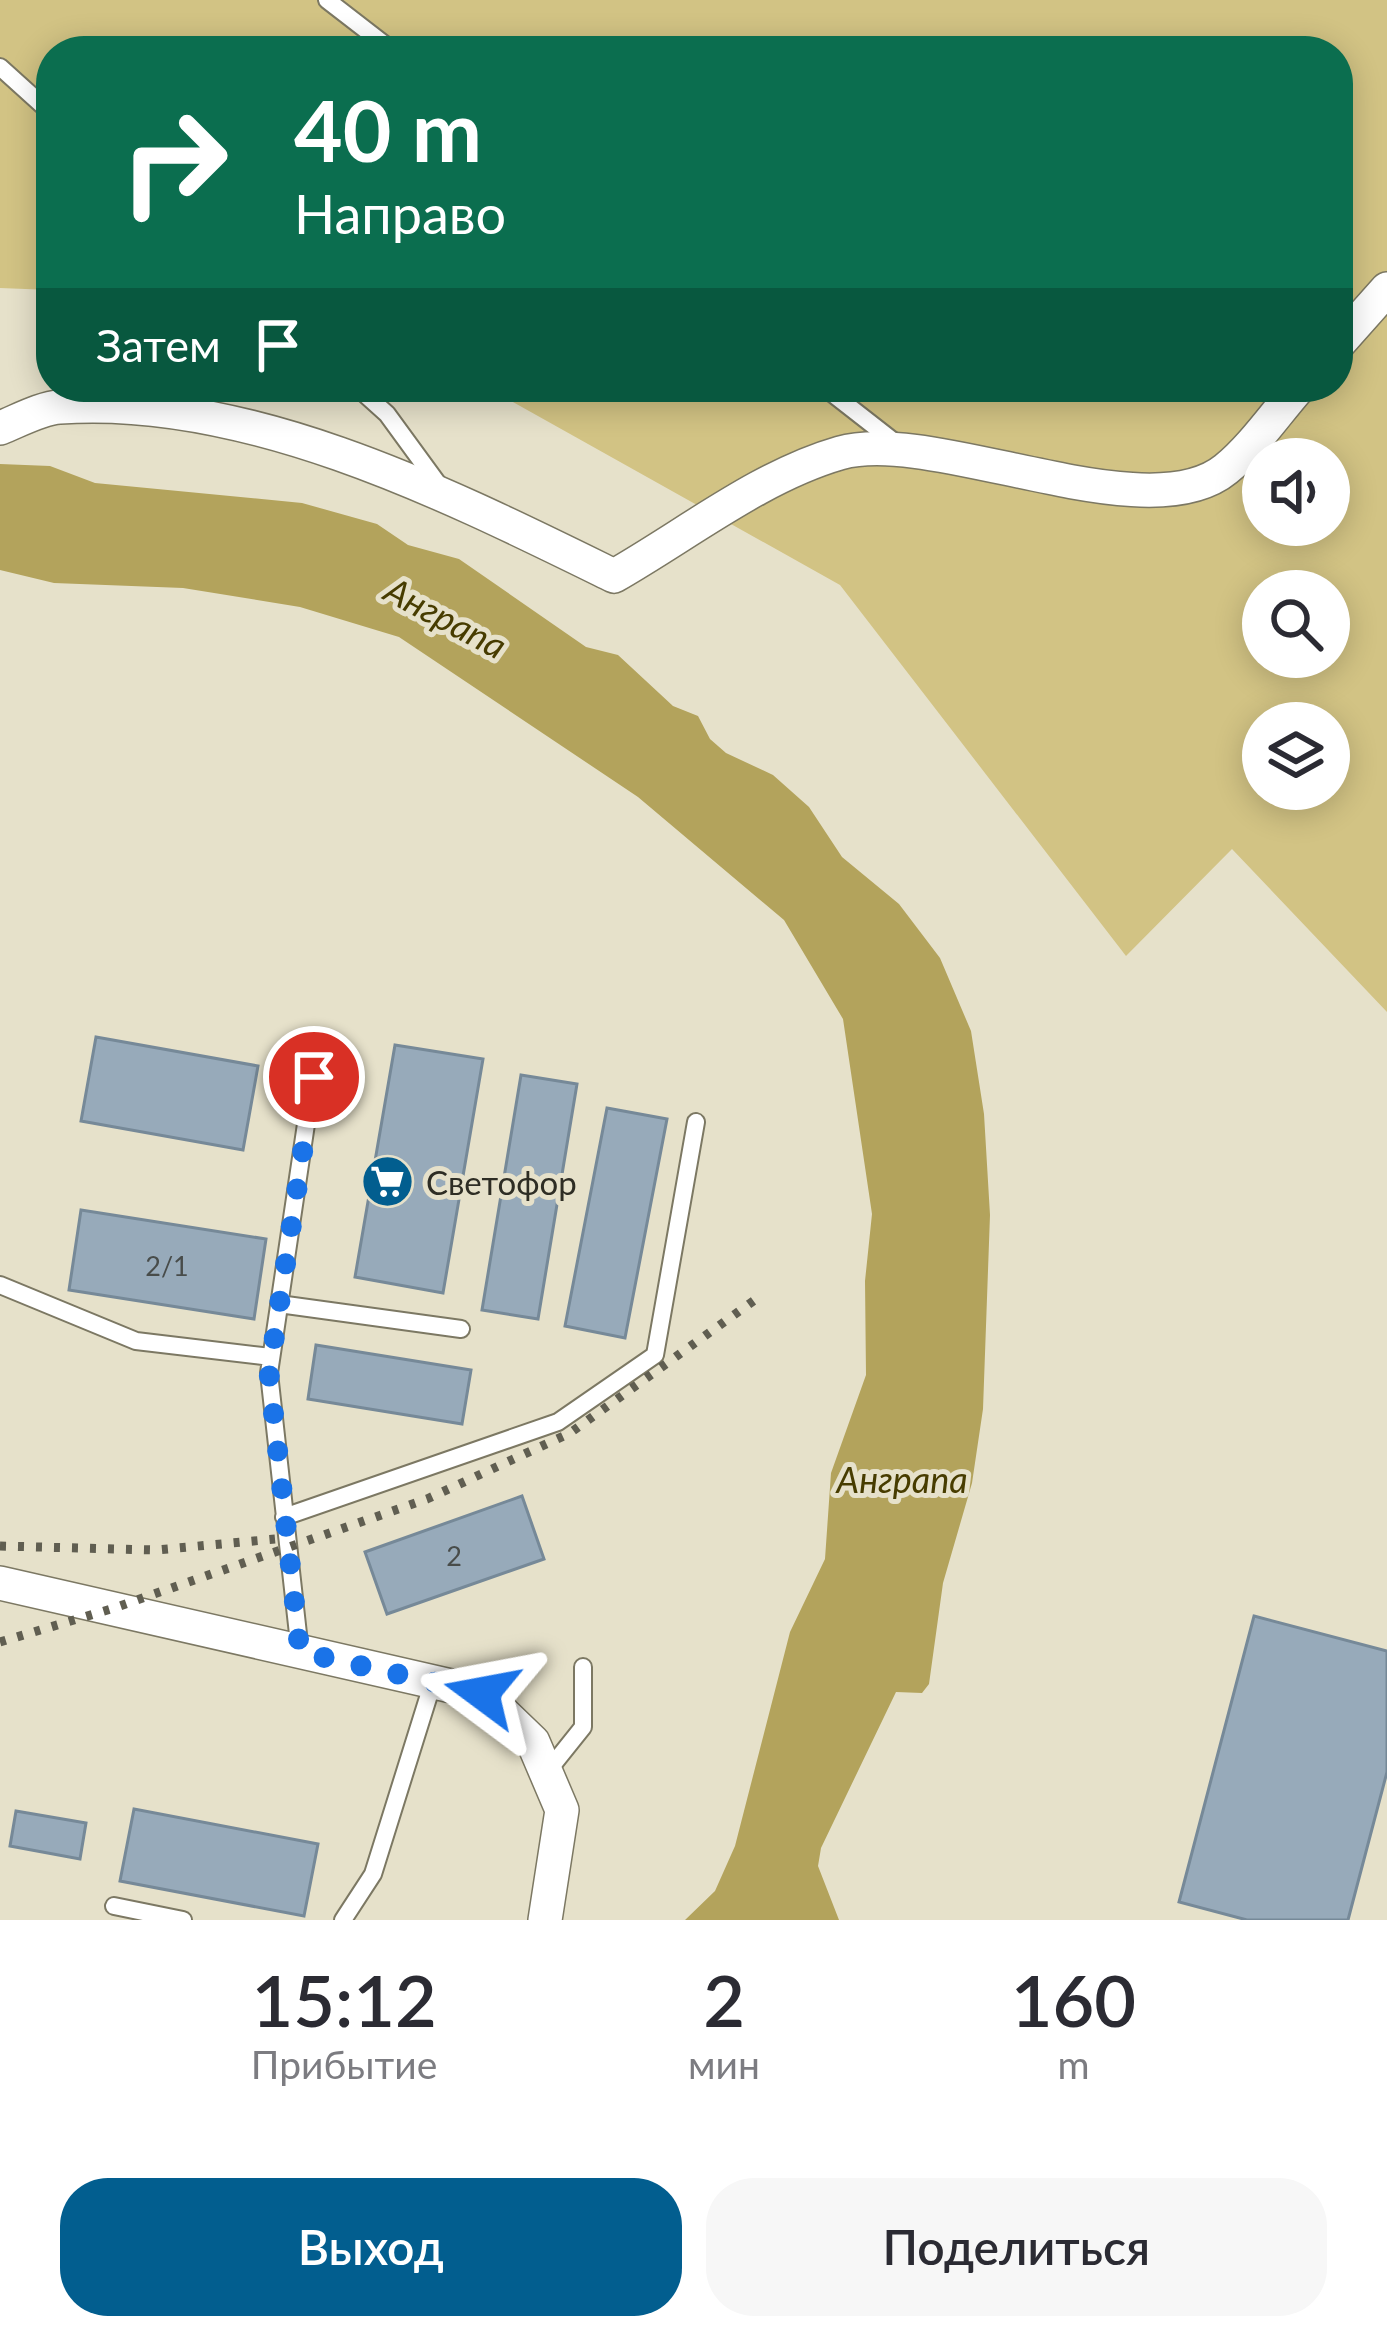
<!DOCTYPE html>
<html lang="ru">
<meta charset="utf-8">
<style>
:root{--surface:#fff;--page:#f7f7f7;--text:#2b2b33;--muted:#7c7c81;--accent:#025e8f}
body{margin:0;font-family:Lato,sans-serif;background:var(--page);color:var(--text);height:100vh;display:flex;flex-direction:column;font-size:45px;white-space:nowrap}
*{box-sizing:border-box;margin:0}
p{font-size:39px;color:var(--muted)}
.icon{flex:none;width:66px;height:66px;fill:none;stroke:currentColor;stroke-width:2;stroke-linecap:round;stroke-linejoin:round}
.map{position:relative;height:1920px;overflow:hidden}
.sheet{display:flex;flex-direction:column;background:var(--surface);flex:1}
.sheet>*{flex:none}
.guide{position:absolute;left:36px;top:36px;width:1317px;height:366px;border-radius:48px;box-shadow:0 6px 30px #0003;background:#0b6e4f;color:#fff;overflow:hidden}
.fabs{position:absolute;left:1242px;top:438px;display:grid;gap:24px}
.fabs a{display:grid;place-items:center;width:108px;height:108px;border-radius:50%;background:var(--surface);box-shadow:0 6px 30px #0003;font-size:60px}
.pin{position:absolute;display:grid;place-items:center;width:102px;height:102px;color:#fff;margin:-51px;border:6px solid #fff;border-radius:50%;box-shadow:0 3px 12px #0007}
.me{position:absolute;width:132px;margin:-66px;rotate:283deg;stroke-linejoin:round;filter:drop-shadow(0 0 9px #0008)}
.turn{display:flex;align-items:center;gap:42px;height:252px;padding:0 60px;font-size:54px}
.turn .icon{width:156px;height:156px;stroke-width:2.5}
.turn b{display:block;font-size:84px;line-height:102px}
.then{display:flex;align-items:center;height:114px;padding:0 60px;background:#0003;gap:24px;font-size:45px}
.eta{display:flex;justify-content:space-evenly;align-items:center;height:204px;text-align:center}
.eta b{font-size:72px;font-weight:600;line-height:84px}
.cta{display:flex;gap:24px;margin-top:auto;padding:24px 60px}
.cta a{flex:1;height:138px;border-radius:48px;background:var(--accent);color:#fff;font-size:48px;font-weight:600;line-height:138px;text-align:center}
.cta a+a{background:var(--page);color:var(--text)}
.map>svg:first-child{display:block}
</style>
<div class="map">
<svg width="1387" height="1920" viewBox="0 0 1387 1920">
<rect width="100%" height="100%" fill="#e6e1ca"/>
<path fill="#d2c384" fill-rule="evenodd" d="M0 0H1387V1012L1232 849 1126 956 840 585 486 387H1338V51H51V290L0 288ZM1263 459H1329V525H1263ZM1263 591H1329V657H1263ZM1263 723H1329V789H1263Z"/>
<path fill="#b3a35c" d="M0 464 50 466 95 483 302 503 377 524 408 545 459 559 586 647 618 655 673 706 698 716 710 739 726 753 773 775 809 807 842 857 899 904 940 958 971 1031 984 1114 990 1215 983 1409 972 1483 943 1583 929 1684 922 1693 896 1692 821 1848 818 1866 839 1920H685L715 1891 735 1846 790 1632 825 1559 831 1473 866 1375 865 1281 872 1214 843 1019 784 920 638 797 399 637 300 607 183 588 54 583 0 570Z"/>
<path fill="#97aaba" stroke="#768998" stroke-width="3" d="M96 1037 258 1066 243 1150 81 1121Z
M395 1045 483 1059 443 1293 355 1277Z
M521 1075 577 1084 538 1319 482 1310Z
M607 1108 667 1119 625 1338 565 1326Z
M81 1210 266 1239 254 1319 69 1290Z
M316 1345 471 1370 462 1424 308 1399Z
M522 1496 544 1559 387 1614 365 1552Z
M1254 1616 1387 1651V1772L1348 1920H1247L1179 1902Z
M134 1809 318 1844 304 1916 120 1881Z
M16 1811 86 1823 80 1859 10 1846Z"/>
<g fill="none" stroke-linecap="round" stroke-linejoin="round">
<defs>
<path id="service" d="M327 0 393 51
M0 67 51 113
M357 387 387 414 441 488
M824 387 897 444
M0 1285 136 1341 271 1357
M279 1304 461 1329
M284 1517 558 1422 655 1355 696 1122
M300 1652 269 1373 313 1077
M547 1772 583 1727V1667
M114 1906 183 1920
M343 1920 373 1874 433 1682"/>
<path id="minor" d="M1338 344 1387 289
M0 428C18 421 41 408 60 407 249 394 449 495 614 576 686 535 760 476 840 453 934 426 1147 534 1226 469 1253 447 1276 413 1299 387
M0 1583 482 1693 533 1742 562 1810 545 1920"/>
</defs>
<use href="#service" stroke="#7c7863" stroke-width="20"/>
<use href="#minor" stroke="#7c7863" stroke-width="36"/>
<use href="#service" stroke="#fff" stroke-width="16"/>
<use href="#minor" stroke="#fff" stroke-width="33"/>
<path stroke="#605e51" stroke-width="9" stroke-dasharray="6 12" stroke-linecap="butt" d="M0 1546 156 1550 275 1539
M0 1642 111 1609 427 1499 570 1433 763 1294"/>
</g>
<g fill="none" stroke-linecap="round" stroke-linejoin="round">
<path stroke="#1a73e8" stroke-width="21" stroke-dasharray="0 37.8" d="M314 1077 269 1373 300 1652 482 1693"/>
</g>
<defs>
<symbol id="supermarket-disc" viewBox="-11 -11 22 22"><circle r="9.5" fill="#025e8f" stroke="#e6e1ca"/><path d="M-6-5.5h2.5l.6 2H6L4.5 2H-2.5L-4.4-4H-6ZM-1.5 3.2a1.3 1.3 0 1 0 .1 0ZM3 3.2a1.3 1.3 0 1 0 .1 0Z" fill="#fff"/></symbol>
</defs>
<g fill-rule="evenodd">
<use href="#supermarket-disc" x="358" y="1152" width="59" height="59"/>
</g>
<g text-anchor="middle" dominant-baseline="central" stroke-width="10" stroke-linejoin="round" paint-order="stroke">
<g font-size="27" fill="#484c4a">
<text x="167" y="1265">2/1</text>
<text x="454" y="1555">2</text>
</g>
<g font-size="33" fill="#2e2d24" stroke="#e6e1ca" text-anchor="start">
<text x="426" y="1182">Светофор</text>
</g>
<g font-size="36" font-style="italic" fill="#473c00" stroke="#e6e1ca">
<text transform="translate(446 617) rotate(28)">Анграпа</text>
<text x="902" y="1479">Анграпа</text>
</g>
</g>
</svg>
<div class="fabs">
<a><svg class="icon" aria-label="sound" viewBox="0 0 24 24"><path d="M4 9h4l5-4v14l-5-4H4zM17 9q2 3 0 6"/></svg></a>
<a><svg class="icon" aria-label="search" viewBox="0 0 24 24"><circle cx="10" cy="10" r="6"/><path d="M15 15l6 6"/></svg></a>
<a><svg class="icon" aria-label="layers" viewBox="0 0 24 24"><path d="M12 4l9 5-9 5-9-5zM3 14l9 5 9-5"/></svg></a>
</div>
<div class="pin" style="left:314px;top:1077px;background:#d93025"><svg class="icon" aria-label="arrive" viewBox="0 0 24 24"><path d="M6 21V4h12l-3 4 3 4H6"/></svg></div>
<svg class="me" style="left:482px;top:1693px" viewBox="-20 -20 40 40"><path d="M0-17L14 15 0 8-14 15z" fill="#1a73e8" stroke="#fff" stroke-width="4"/></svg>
<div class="guide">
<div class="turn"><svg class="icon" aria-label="right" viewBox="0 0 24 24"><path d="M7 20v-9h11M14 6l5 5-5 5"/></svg><div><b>40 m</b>Направо</div></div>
<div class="then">Затем<svg class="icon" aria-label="arrive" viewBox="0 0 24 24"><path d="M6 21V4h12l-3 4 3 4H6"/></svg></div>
</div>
</div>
<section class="sheet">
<div class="eta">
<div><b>15:12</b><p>Прибытие</p></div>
<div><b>2</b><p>мин</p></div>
<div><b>160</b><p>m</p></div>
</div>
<div class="cta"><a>Выход</a><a>Поделиться</a></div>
</section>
